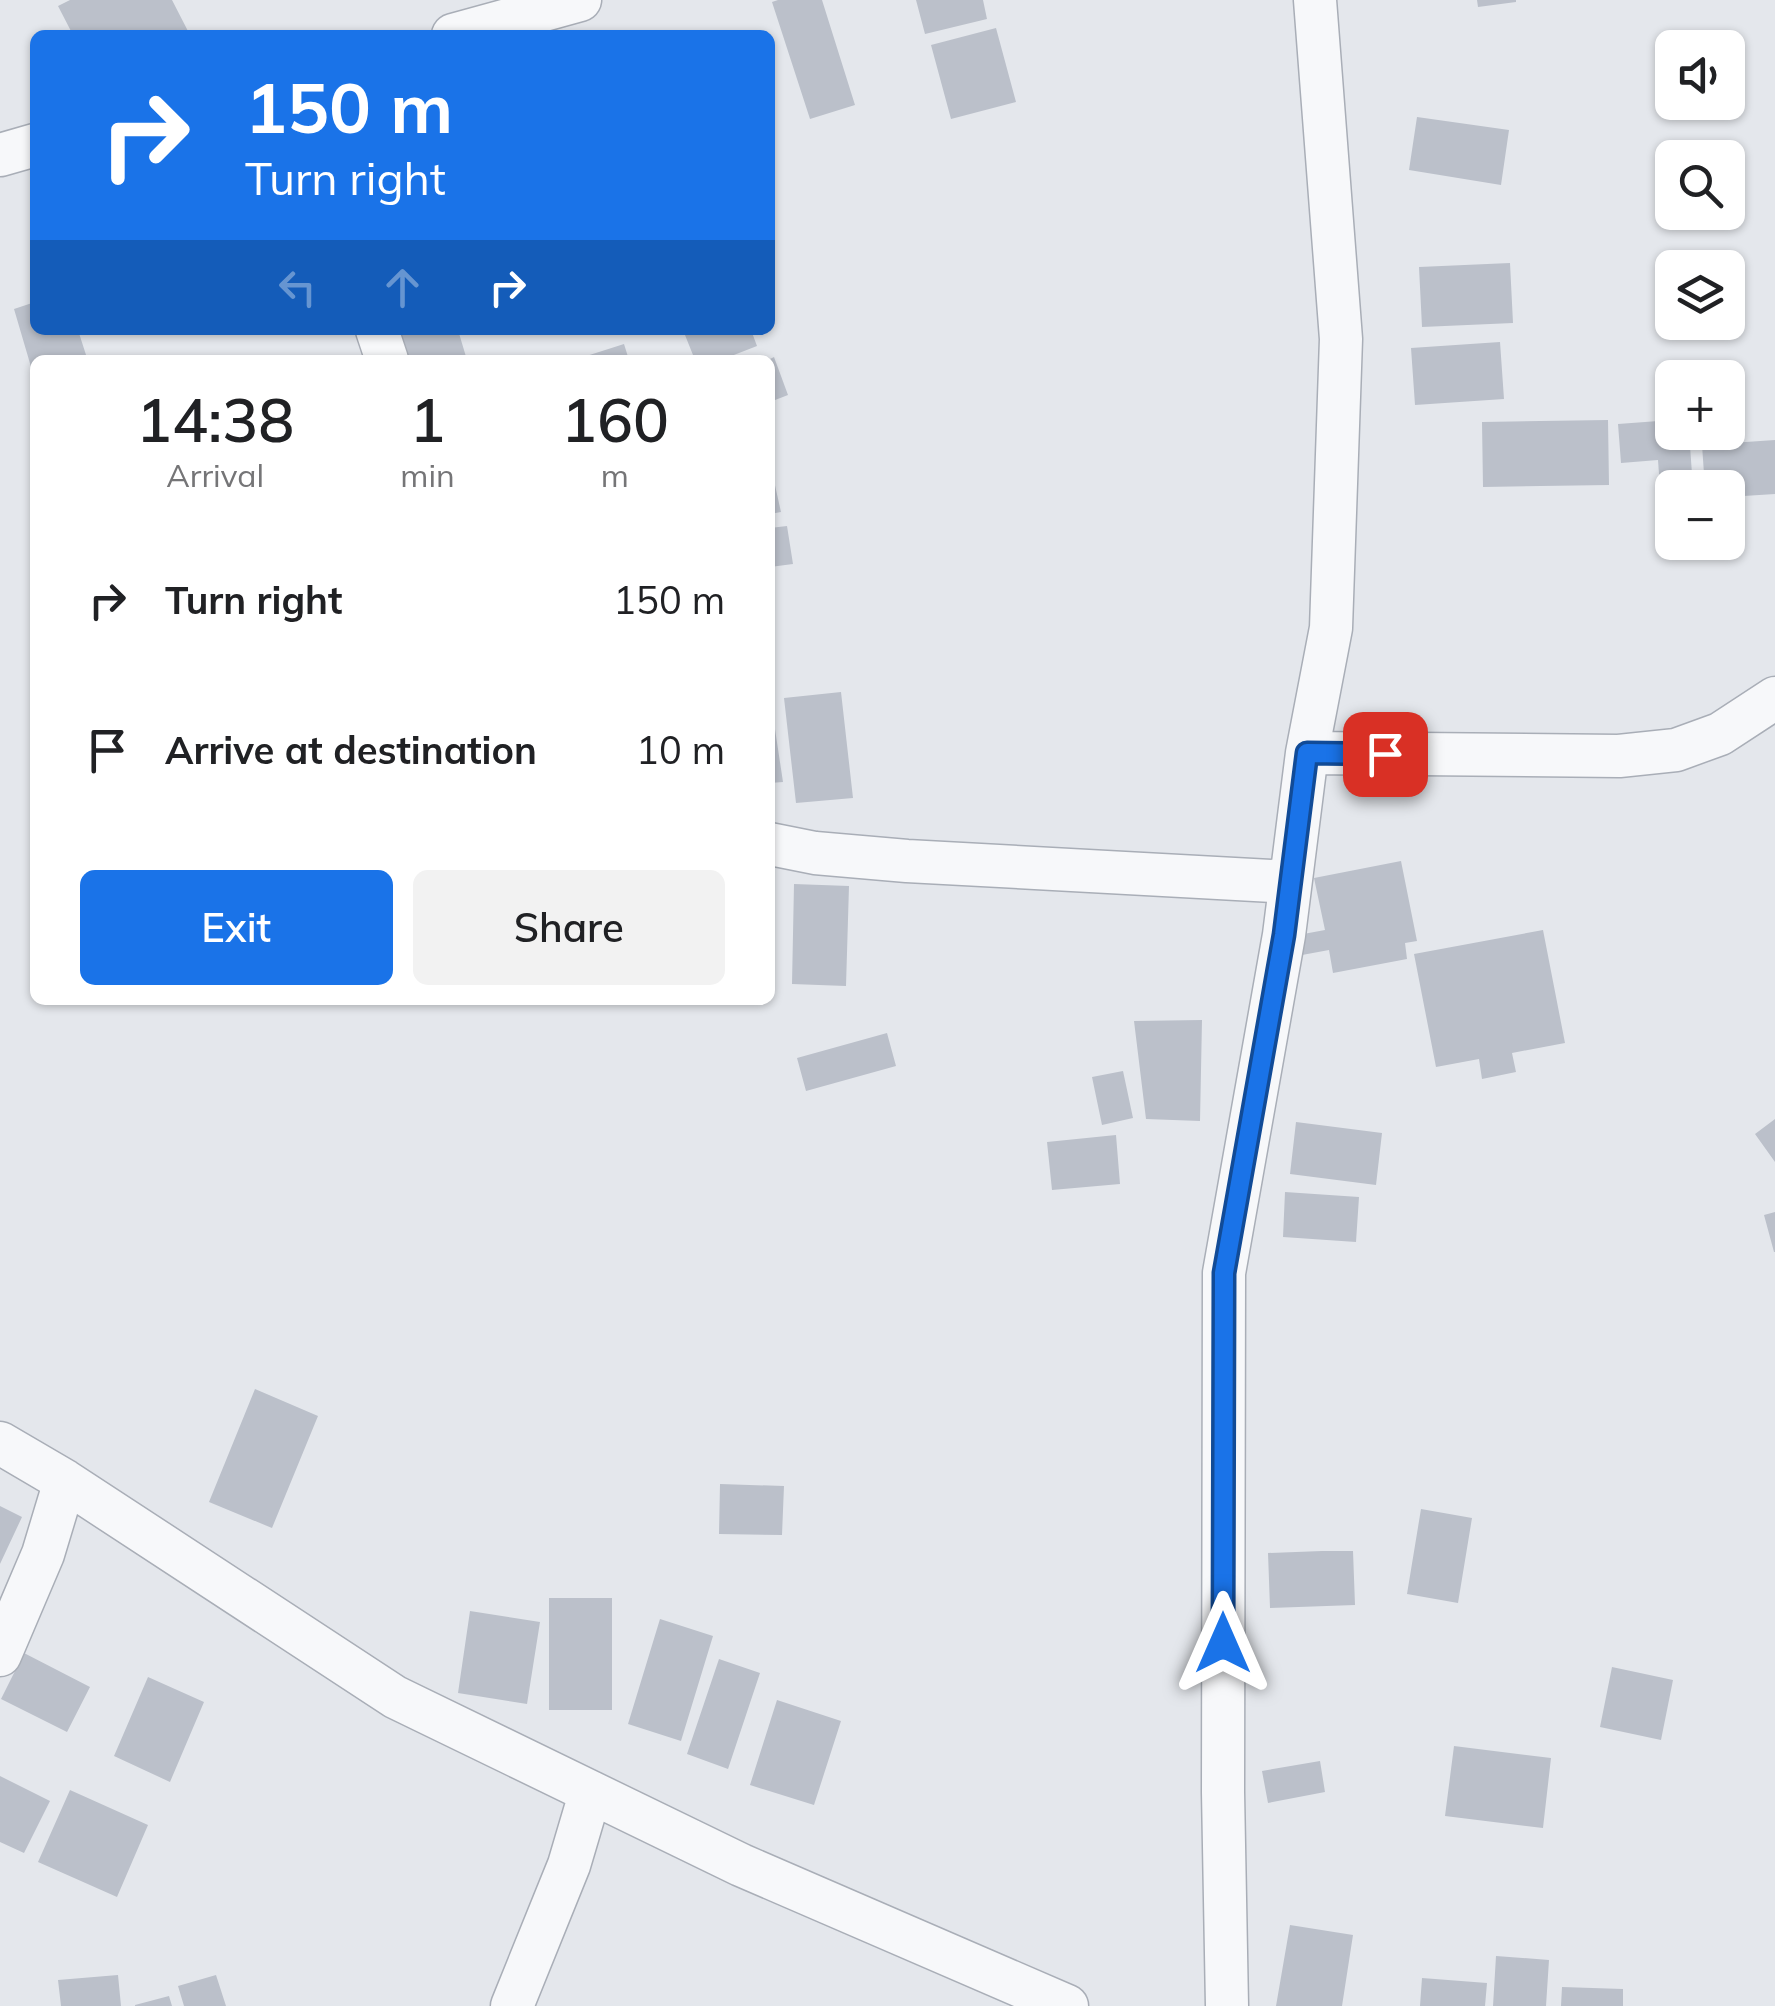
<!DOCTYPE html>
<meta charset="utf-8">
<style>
:root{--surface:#fff;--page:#f2f2f2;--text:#202124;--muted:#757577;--accent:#1a73e8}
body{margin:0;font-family:Mulish,sans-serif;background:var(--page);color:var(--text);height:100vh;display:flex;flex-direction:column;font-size:38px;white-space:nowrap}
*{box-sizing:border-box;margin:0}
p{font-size:32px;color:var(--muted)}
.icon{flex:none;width:55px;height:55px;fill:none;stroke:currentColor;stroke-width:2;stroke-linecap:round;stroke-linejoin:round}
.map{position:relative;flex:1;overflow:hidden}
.drawer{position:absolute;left:30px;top:355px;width:745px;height:650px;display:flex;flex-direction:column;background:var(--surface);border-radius:15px;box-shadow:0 2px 8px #0004}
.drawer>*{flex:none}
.hud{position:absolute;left:30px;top:30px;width:745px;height:305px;border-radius:15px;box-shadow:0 2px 8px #0004;background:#1a73e8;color:#fff;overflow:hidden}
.fabs{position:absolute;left:1655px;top:30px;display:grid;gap:20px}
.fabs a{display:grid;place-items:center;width:90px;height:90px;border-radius:15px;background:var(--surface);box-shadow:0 2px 8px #0004;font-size:50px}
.pin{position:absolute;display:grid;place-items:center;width:85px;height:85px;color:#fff;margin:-42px;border-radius:20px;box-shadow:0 5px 15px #0006}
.me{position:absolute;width:110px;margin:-55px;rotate:0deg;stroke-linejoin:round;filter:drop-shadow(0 0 8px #0008)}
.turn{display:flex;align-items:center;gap:35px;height:210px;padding:0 50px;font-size:45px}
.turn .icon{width:130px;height:130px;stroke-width:2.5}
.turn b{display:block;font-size:70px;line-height:85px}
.lanes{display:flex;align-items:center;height:95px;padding:0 50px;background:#0003;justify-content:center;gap:50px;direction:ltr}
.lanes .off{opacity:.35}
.eta{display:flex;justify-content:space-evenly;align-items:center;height:170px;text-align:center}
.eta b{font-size:60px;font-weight:600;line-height:70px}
.cta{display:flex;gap:20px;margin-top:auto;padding:20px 50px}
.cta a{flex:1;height:115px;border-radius:15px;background:var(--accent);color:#fff;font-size:40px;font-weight:600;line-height:115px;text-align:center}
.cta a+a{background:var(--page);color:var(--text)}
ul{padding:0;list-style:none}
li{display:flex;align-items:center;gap:30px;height:150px;padding:0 50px}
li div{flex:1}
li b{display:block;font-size:38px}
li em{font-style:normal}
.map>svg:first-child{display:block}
</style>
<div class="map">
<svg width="1775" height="2006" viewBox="0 0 1775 2006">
<rect width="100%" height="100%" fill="#e4e7ec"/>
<path fill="#bbc0ca" d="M70 0H172L190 35H73L58 6Z
M778 0H822L855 105 810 119 772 2Z
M916 0H983L987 19 925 34Z
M1477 0H1516V2L1478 7Z
M996 28 1016 102 951 119 931 45Z
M1417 117 1509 130 1501 185 1409 170Z
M1510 263 1513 323 1422 327 1419 267Z
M35 302V330H78L87 358 35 360 34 377 14 309Z
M390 330H458L467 360H400Z
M698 330H751L757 346 721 360H695L685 335Z
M1500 342 1504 399 1415 405 1411 348Z
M624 344 629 360H577V359Z
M774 357 788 395 770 402V359Z
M1608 420 1609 485 1483 487 1482 422Z
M1672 420V432H1689L1693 488H1672V529L1663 530 1658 460 1621 463 1618 424Z
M1775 440V494L1728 497V488H1705L1702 445Z
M770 463 781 512 770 514Z
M787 526 793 564 770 567V528Z
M841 692 853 798 796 803 784 698Z
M770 696 783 782 770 783Z
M1401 861 1417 941 1405 943 1407 959 1333 973 1329 950 1302 955 1298 935 1325 930 1314 878Z
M794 884 849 886 846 986 792 984Z
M1543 930 1565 1043 1512 1053 1516 1072 1482 1079 1479 1059 1436 1067 1414 954Z
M1202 1020 1200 1121 1146 1119 1134 1021Z
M887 1033 896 1066 806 1091 797 1058Z
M1123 1071 1133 1118 1102 1125 1092 1077Z
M1775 1119V1162L1755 1134Z
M1296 1122 1382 1133 1376 1185 1290 1174Z
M1116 1135 1120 1184 1052 1190 1047 1142Z
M1285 1192 1359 1197 1356 1242 1283 1237Z
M1775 1212V1252H1774L1764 1215Z
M255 1389 318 1416 272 1528 209 1502Z
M720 1484 784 1486 782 1535 719 1534Z
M0 1506 22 1517 0 1564Z
M1421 1509 1472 1518 1458 1603 1407 1594Z
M1322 1551H1353L1355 1605 1270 1608 1268 1553Z
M549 1598H612V1710H549Z
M470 1611 540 1622 527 1704 458 1693Z
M660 1619 713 1636 681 1741 628 1724Z
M24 1653 90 1687 67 1732 1 1699Z
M719 1659 760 1673 728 1769 687 1754Z
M1612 1667 1673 1680 1661 1740 1600 1727Z
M148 1677 204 1702 170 1782 114 1756Z
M777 1700 841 1721 814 1805 750 1785Z
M1454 1746 1551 1758 1543 1828 1445 1816Z
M1320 1761 1325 1792 1268 1803 1262 1771Z
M0 1776 50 1801 24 1853 0 1842Z
M70 1790 148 1825 117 1897 38 1862Z
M1290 1925 1353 1935 1342 2006H1276Z
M1496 1956 1549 1960 1546 2006H1493Z
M118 1975 121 2006H61L58 1980Z
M216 1975 226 2006H184L178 1986Z
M1422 1978 1487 1983 1485 2006H1420Z
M1562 1987 1623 1989V2006H1561Z
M169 1996 172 2006H135V2005Z"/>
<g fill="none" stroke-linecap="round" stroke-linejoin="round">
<defs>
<path id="minor" d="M453 35 580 0
M0 155 35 145
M377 330 387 360
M1307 753 1619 756 1676 750 1720 734 1775 698
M770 844 815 853 907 861 1290 882
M0 1443 65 1481 395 1697 741 1865 1067 2006
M0 1655 43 1554 65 1481
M512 2006 569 1865 590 1794
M1227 2006 1223 1792 1224 1273 1284 935 1307 753 1331 628 1341 339 1315 0"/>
</defs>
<use href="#minor" stroke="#a9aeb7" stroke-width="45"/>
<use href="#minor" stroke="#f7f8fa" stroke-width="42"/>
</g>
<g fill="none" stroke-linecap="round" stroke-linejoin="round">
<defs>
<path id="route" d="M1223 1643 1224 1273 1284 935 1307 753 1385 754"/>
</defs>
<use href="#route" stroke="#114b97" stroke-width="25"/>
<use href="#route" stroke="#1a73e8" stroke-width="18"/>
</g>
</svg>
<div class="fabs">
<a><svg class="icon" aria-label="sound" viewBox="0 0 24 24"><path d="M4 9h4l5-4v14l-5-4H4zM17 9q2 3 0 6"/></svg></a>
<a><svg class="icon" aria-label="search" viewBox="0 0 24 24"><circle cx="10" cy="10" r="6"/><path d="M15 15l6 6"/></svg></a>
<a><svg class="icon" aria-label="layers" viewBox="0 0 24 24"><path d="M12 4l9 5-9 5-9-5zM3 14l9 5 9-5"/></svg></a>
<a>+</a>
<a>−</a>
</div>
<div class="pin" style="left:1385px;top:754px;background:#d93025"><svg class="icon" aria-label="arrive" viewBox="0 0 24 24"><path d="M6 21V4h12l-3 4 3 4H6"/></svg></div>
<svg class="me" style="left:1223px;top:1643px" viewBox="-20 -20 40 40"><path d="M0-17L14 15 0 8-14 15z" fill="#1a73e8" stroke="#fff" stroke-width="4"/></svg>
<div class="hud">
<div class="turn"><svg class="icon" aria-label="right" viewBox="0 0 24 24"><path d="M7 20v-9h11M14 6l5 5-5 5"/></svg><div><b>150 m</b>Turn right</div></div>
<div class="lanes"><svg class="icon off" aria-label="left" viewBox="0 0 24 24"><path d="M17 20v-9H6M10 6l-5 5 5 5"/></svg><svg class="icon off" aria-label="ahead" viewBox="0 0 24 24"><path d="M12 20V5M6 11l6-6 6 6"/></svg><svg class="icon" aria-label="right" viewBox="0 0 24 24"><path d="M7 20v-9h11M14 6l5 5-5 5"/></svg></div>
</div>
<section class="drawer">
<div class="eta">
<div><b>14:38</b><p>Arrival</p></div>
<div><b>1</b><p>min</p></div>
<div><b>160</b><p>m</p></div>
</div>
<ul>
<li><svg class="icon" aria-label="right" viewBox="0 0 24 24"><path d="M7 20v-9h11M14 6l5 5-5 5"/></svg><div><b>Turn right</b></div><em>150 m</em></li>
<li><svg class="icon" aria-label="arrive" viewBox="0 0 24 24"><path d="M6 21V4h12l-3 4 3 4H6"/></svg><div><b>Arrive at destination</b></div><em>10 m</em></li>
</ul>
<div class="cta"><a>Exit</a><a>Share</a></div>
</section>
</div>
